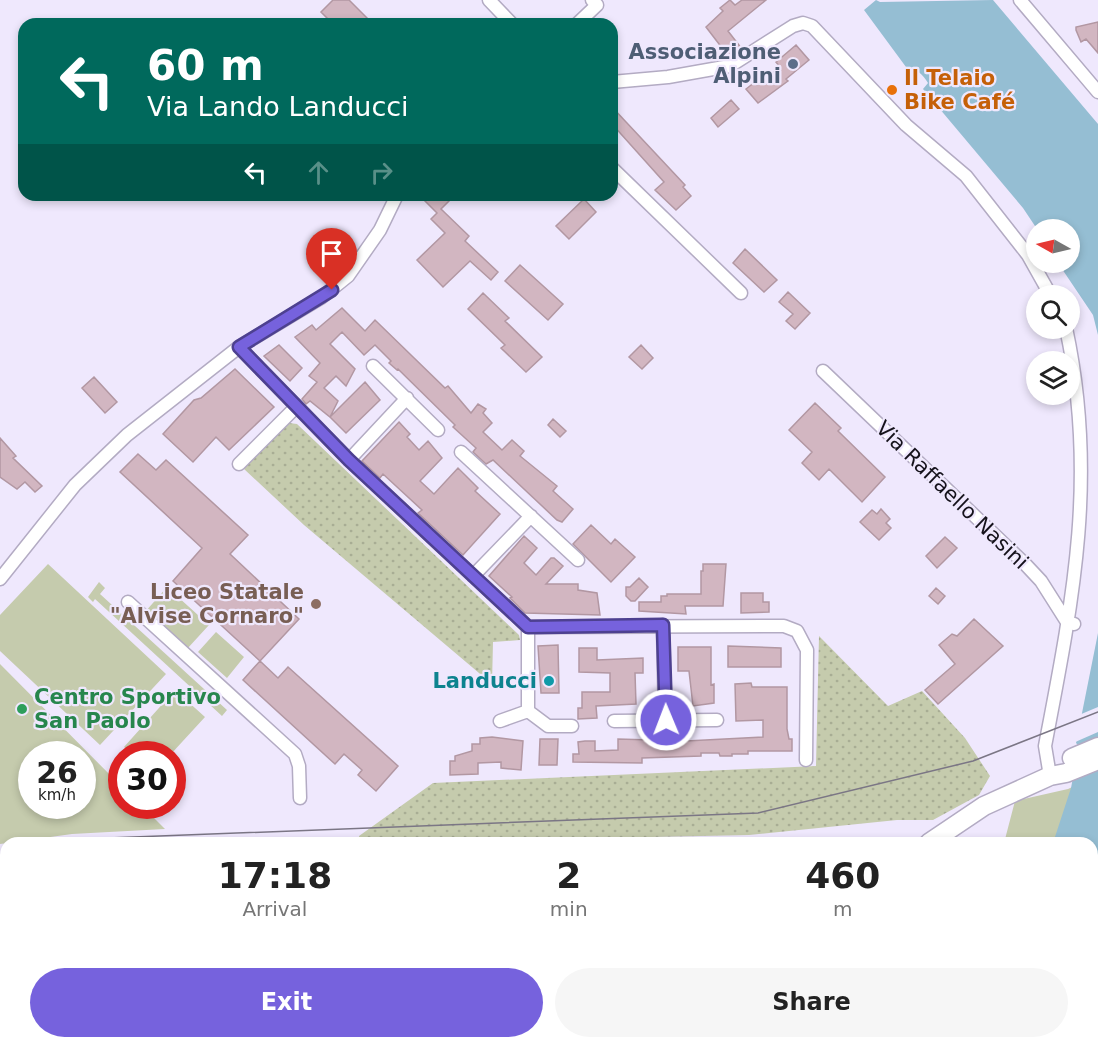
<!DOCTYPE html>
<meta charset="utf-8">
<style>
:root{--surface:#fff;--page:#f6f6f6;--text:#222;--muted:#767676;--accent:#7662dd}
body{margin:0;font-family:"DejaVu Sans",sans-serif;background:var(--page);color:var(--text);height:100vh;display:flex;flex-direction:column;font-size:22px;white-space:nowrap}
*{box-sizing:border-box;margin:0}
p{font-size:20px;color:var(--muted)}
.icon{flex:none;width:33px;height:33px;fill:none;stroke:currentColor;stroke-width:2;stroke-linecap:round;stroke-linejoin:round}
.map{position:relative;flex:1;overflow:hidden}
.side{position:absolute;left:0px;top:837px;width:1098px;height:212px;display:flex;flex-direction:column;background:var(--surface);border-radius:18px 18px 0 0;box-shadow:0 3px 9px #0003}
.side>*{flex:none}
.top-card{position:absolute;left:18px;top:18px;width:600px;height:183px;border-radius:18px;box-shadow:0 3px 9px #0003;background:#00695c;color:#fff;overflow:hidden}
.needle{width:39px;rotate:278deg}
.fabs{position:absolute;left:1026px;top:219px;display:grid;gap:12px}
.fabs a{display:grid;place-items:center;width:54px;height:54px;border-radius:50%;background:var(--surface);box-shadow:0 3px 9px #0003;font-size:30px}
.speed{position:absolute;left:18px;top:741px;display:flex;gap:12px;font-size:30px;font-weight:700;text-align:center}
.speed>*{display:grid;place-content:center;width:78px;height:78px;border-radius:50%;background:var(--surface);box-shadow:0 3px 9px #0003;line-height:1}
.speed small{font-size:15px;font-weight:400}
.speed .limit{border:9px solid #d22;background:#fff;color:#111}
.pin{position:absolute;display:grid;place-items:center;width:51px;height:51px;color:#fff;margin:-62px -26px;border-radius:50% 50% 50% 0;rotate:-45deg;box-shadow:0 0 6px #0007}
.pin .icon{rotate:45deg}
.me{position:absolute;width:66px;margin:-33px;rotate:359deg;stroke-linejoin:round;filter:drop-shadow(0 0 4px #0008)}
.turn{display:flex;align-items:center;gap:21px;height:126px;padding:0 30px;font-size:27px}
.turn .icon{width:78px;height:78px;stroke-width:2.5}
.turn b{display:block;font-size:42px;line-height:51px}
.lanes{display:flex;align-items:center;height:57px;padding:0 30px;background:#0003;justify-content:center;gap:30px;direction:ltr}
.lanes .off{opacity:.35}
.eta{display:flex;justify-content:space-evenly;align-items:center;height:102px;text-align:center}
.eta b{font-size:36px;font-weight:600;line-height:42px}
.button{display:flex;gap:12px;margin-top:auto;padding:12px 30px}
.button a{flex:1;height:69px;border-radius:36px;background:var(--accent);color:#fff;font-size:24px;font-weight:600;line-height:69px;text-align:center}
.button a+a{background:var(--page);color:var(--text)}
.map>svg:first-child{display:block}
</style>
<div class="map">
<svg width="1098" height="1048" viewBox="0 0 1098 1048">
<defs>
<pattern id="park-dots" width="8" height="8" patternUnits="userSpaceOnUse" patternTransform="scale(1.5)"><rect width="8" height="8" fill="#c5cbad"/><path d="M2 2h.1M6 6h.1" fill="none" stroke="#a8ad94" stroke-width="1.8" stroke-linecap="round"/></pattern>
</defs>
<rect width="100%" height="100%" fill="#efe8fd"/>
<path fill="#c5cbad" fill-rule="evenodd" d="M48 564 166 674 100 745 0 651V615Z
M99 582 105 588 100 594 227 710 222 716 95 599 93 602 88 597Z
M167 587 209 625 187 649 145 612Z
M216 632 244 657 227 678 198 652Z
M0 664 121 786 122 806H142L165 829 72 834 0 844ZM32 754H82V806H32Z
M175 690 205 717 171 754H133L124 747Z
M1098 775V1048H956L957 1042H1092V843H1004L1015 801 1068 789Z"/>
<path fill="url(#park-dots)" d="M289 423 297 424 519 635 520 640 493 642 492 684 304 525 243 468Z
M819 636 888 706 922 691 965 738 990 776 979 795 933 820H897L749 835 359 843V836L433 783 816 766Z"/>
<path fill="#95bed3" d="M876 0 880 2 993 0 1098 124V335L1093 315 1058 263 1070 262V230L1037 229 1023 208 923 89 928 83C923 75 917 68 906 67L864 10Z
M1098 633V1016L1091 1048H1004L1005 1043 1092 1042V843H1053L1071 788 1079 746 1076 743Z"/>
<path fill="#efe8fd" d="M1098 707V732L1073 743 1079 715Z"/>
<path fill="#d2b6c1" stroke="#b297a2" stroke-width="1.5" d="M333 0H349L373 24H333L321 12Z
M730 0 735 5 742 0H766L728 31 742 49 729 57 706 27 723 11 720 8Z
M1098 22V53L1086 39 1081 42 1076 30V27Z
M796 45 809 60 786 79 788 81 758 103 746 89 755 82 757 85 780 67 776 62Z
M731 100 739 109 718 127 711 118Z
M612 107 685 185 683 187 691 196 676 210 655 190 664 182 612 124Z
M419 195H455L441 209 469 236 465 241 498 272 491 280 470 261 443 287 417 260 445 233 431 219 437 213Z
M584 199 596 212 569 239 556 226Z
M745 249 777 280 764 292 733 263Z
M520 265 563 304 548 320 505 281Z
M788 292 810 313 795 329 786 321 793 314 779 302Z
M483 293 509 318 505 321 542 357 526 372 501 348 505 345 468 309Z
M342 308 365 331 375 320 445 388 448 386 471 413 478 404 486 409 483 413 492 423 483 432 502 450 512 440 524 451 520 456 557 486 553 491 573 509 562 522 557 520 493 460 486 464 473 452 476 448 453 427 455 425 398 369 397 370 389 363 391 361 375 345 364 355 342 332 330 344 355 369 346 386 336 376 324 388 338 401 330 417 310 401 306 404 302 399 317 382 309 376 320 363 295 337 312 325 316 330Z
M279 345 302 368 290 381 264 356Z
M641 345 653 358 642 369 629 357Z
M235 369 274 407 229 450 216 437 193 462 163 434 194 400 201 398Z
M94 377 117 402 105 413 82 388Z
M365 382 380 400 346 433 330 417Z
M815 403 841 428 838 431 885 477 862 502 829 469 819 480 802 463 812 452 789 430Z
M553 419 566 431 560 437 548 425Z
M399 422 410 434 407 437 419 450 428 441 442 458 420 481 434 494 458 468 478 488 475 491 500 514 463 555 418 513 422 510 383 474 380 478 362 461Z
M0 438 16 456 13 458 42 486 35 492 25 482 17 489 0 477Z
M138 454 156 470 166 460 248 535 230 554 299 619 260 661 173 581 202 548 120 472Z
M881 509 890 519 886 523 891 528 879 540 860 522 872 510 877 514Z
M591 525 611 544 615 539 635 557 611 582 573 544Z
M524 536 537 548 524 563 536 575 551 558H554L563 566 546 584H578V590L597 593 600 615 525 613 510 598 512 597 489 576Z
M945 537 957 548 937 568 926 556Z
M703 564H726L723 606H685L686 614 639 611V602H661V596H667V594H701V571H703Z
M639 578 648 587 635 601H631L626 596V587H630Z
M936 588 945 596 938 604 929 596Z
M741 593H763V602H769V612L741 613Z
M974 619 1003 646 938 704 925 690 955 664 939 645 952 634 957 636Z
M558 645 559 693H541L538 646Z
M728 646 781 648V667H728Z
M678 647H711V685L714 684V703L693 706 689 671H678Z
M579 648H597V660L643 658V673H635L636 704 596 706 597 718 578 719V708H582V692H610V673L579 672Z
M260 661 278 678 288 667 398 766 376 791 358 775 362 770 344 754 335 764 243 680Z
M751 683 752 687H787V729L789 739H792V751H748V754H732V756H720L719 753H701V756L642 758V763L573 762V754H579L578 742 585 741H595V751L618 750V739L686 741 763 737V720L736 721 735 684Z
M492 737 523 741 521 770 501 768V762L478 763V774L450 775V761H455V756L472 751V744H480V738Z
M540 739H558L557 765H539Z"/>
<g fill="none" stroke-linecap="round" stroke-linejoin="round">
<defs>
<path id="street" d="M489 0 512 24
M1020 0 1098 92
M577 24 597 5 592 0
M612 82 668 77 730 66 793 26 803 23 812 26 906 125 966 176 1028 255 1051 296
M612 168 741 293
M239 347 349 460 528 627 784 626 797 631 807 650 806 760
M373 366 438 430
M823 371 1026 565 1041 581 1067 622 1074 624
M461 452 578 560
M349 460 407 398
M239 464 296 407
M473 576 531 516
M0 579 75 485 127 435 239 347 322 297 348 276 380 230 397 195
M128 602 295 754 299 766 300 798
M663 625 665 720
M528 711V627
M500 721 528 711 548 726H572
M614 721 717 720
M1050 776 1045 746C1073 600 1098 476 1066 328
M0 950 6 947
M143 1042 150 1048
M476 1042 481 1048
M720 1042 722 1048
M0 1043 7 1048
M206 1048 210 1042"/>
<path id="secondary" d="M1072 758 1098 747
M929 843 984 806 1050 776 1066 773 1098 760
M630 1048 643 1042"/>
</defs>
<use href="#street" stroke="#b3abc3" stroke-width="15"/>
<use href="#secondary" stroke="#b3abc3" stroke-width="21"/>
<use href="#street" stroke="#fff" stroke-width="12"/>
<use href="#secondary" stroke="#fff" stroke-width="18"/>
<path stroke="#7b7685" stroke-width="1.5" d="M52 843 82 839 758 813 973 761 1098 712
M0 856 6 855"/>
</g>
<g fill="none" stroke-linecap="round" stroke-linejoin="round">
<defs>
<path id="route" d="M332 290 239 347 349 460 528 627 663 625 666 720"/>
</defs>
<use href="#route" stroke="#4d4090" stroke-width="15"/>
<use href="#route" stroke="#7662dd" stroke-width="10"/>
</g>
<circle fill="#5c6f8a" stroke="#efe8fd" stroke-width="2" cx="793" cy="64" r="6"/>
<circle fill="#e8710a" stroke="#efe8fd" stroke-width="2" cx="892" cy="90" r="6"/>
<circle fill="#8d6e63" stroke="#efe8fd" stroke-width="2" cx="316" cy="604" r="6"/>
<circle fill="#0f9aa8" stroke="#efe8fd" stroke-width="2" cx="549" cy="681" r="6"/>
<circle fill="#2e9e5b" stroke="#efe8fd" stroke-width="2" cx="22" cy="709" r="6"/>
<g text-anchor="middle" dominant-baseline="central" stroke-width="4.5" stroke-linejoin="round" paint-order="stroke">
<g font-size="21" font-weight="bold" fill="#4e5e75" stroke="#efe8fd" text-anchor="end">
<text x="781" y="52">Associazione<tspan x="781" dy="24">Alpini</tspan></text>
</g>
<g font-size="21" font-weight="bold" fill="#c56008" stroke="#efe8fd" text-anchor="start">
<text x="904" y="78">Il Telaio<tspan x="904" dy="24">Bike Café</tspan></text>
</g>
<g font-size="21" fill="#15121b" stroke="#efe8fd">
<text transform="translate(952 495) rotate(44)">Via Raffaello Nasini</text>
</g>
<g font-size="21" font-weight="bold" fill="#785e54" stroke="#efe8fd" text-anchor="end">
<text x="304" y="592">Liceo Statale<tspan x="304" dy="24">"Alvise Cornaro"</tspan></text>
</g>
<g font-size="21" font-weight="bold" fill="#0d838f" stroke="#efe8fd" text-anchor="end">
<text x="537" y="681">Landucci</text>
</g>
<g font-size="21" font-weight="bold" fill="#27864d" stroke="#efe8fd" text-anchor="start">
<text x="34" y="697">Centro Sportivo<tspan x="34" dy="24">San Paolo</tspan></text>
</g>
</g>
</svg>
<div class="fabs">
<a><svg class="needle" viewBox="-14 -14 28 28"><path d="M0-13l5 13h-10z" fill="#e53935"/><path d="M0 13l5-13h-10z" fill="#767676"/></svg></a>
<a><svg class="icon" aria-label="search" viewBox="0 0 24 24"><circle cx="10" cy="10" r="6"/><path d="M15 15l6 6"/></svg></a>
<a><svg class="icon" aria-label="layers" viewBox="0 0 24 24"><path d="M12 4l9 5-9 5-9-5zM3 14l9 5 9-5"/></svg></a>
</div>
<div class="speed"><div>26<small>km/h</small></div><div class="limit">30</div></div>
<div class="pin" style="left:332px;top:290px;background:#d93025"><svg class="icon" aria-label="arrive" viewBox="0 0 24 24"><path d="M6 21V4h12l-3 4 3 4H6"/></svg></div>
<svg class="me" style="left:666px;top:720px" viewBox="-20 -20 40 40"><circle r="17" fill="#7662dd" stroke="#fff" stroke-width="3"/><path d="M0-11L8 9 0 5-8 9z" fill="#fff"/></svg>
<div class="top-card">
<div class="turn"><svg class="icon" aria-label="left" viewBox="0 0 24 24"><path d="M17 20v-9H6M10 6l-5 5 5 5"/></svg><div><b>60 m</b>Via Lando Landucci</div></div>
<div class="lanes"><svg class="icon" aria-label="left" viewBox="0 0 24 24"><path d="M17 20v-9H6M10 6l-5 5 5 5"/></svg><svg class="icon off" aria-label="ahead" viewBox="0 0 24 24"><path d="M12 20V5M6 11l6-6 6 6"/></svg><svg class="icon off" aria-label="right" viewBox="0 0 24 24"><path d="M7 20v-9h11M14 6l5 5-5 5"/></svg></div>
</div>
<section class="side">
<div class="eta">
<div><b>17:18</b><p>Arrival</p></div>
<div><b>2</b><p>min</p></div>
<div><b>460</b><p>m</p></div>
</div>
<div class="button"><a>Exit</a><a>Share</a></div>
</section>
</div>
